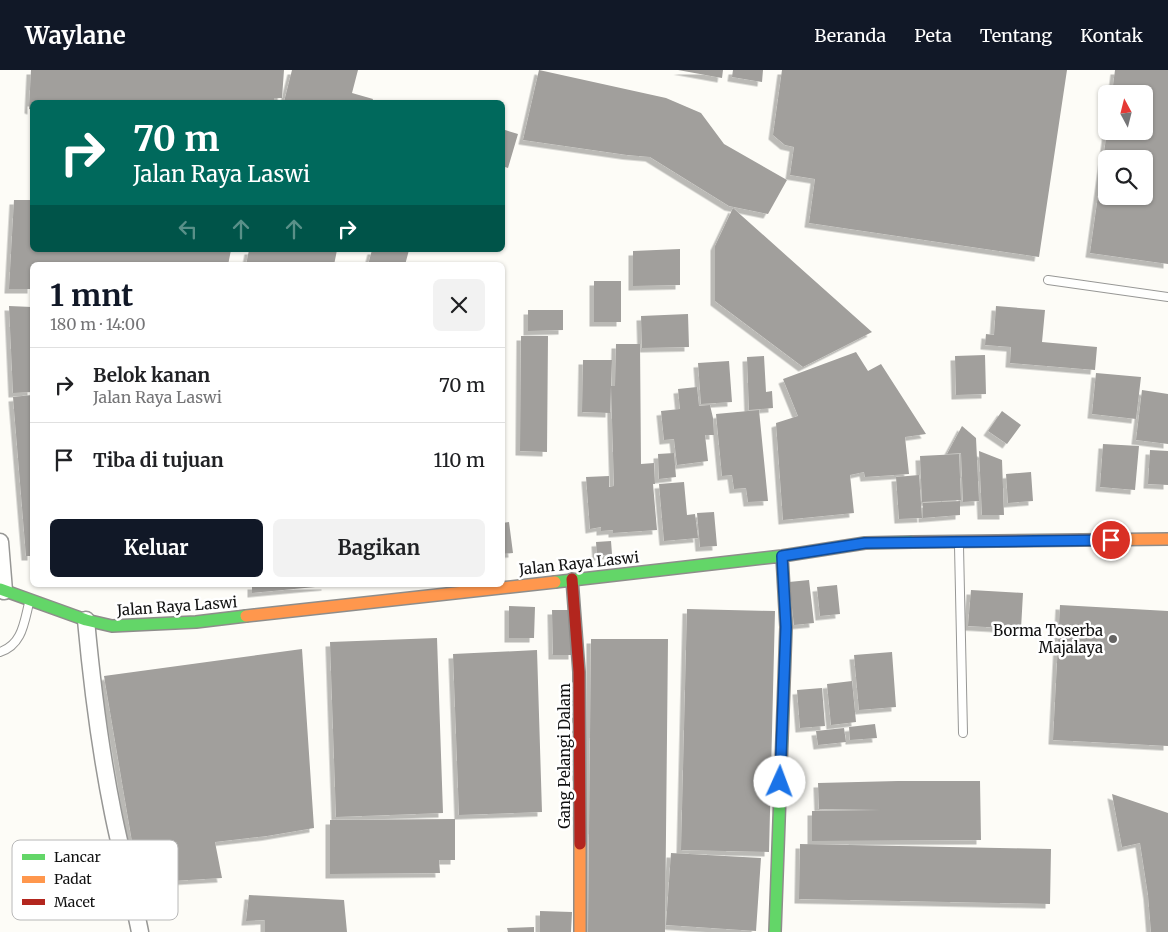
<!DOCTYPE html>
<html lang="id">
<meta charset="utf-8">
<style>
:root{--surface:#fff;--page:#f2f2f2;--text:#202124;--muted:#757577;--line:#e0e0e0;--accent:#111827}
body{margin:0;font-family:Merriweather,serif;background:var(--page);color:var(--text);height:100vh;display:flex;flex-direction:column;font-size:19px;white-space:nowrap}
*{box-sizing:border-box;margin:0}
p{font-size:16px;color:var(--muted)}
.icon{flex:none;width:28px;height:28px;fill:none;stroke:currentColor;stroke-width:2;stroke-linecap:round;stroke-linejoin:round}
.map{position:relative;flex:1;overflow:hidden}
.panel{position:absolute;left:30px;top:192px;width:475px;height:325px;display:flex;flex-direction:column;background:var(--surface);border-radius:8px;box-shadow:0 1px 4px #0004}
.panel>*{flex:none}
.guide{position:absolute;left:30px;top:30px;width:475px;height:152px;border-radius:8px;box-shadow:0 1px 4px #0004;background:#00695c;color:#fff;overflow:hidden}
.needle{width:32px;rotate:353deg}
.fabs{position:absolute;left:1098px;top:15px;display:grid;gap:10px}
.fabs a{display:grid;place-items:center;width:55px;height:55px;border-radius:8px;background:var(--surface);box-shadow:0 1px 4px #0004;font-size:25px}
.pin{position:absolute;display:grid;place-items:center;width:42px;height:42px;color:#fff;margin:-21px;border:2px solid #fff;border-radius:50%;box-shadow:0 1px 5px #0007}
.me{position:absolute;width:55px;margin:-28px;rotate:2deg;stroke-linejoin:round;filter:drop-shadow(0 0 4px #0008)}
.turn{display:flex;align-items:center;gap:18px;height:105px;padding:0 20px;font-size:22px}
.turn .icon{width:65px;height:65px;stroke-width:2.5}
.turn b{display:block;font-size:35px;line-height:42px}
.lanes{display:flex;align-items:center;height:48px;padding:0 20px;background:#0003;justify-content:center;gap:25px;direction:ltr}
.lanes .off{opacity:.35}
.round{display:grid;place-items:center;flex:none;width:52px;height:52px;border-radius:8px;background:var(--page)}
.summary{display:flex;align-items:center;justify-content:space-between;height:85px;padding:0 20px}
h1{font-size:30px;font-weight:700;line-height:38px;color:var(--accent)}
.primary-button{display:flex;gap:10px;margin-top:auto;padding:10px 20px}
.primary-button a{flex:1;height:58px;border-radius:8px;background:var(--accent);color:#fff;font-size:20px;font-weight:700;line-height:58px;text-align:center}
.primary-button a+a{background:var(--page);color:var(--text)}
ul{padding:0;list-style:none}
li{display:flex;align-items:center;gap:15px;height:75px;padding:0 20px;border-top:1px solid var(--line)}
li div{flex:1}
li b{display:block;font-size:19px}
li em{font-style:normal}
header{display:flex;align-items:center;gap:30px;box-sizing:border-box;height:70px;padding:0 25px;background:var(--accent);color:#fff}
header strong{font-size:24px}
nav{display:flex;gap:28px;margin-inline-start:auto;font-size:18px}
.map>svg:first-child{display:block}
</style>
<header>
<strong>Waylane</strong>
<nav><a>Beranda</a><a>Peta</a><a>Tentang</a><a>Kontak</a></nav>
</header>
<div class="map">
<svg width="1168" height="862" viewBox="0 0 1168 862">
<defs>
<filter id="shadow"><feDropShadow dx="-4.5" dy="4.5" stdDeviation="0" flood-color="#0004"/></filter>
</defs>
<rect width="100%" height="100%" fill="#fdfcf7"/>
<path fill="#a19f9c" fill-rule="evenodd" filter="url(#shadow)" d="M31 0H284L282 28H274V32H32V40L29 39Z
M292 0H358L352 23 373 29 372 32H284Z
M539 0 666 28 701 43 724 74 787 110 768 144 729 136 650 87 627 85 523 70Z
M678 0H723L722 8Z
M733 0H763L762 12 732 7Z
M782 0H1067L1039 187 809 153 815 109 790 105 794 77 785 75 773 65Z
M1115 0H1168V194L1090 183 1107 61H1144V24H1112ZM1106 89H1144V126H1106Z
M502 59 518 64 508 98 502 96Z
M14 130H32V180H231L228 195H32V219H9Z
M733 138 872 262 803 297 715 231V176Z
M680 179V215L633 216V181Z
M249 180H337L334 195H246Z
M372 180H409L405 195H368Z
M594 211H621V252H594Z
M9 236 32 237V322L13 323Z
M996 236 1045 240 1042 272 1097 277 1095 300 1010 293 1011 277 985 275 986 264 994 265Z
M528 240H563V260L528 261Z
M688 244 689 277 642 278 641 246Z
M521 266H548L547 382 520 381Z
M616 274H640L641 394 654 393 655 414H653L657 460 613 463V460L601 461V457L590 459 586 407 609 406V417L614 416 611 316H615Z
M856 282 868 301 881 294 926 364 905 367 909 404 865 407 864 402 850 405 854 443 783 450 776 353 798 346 783 309Z
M985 285 986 324 956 325 955 286Z
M764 286 766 322 772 321 773 338 749 340 747 287Z
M583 290H612L610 343 582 342Z
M729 291 732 332 701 334 698 293Z
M1096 303 1141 307 1136 349 1092 344Z
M697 317 699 336 710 335 713 348 714 365H705L708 391 677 395 674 369 664 370 661 341 680 339 678 319Z
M1142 320 1168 324V374L1136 370Z
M32 325V486H26L13 327Z
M759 340 768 431 748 432 746 418 734 419 732 405 722 406 716 344Z
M1002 341 1021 355 1007 374 988 361Z
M962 356 976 368 979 431 963 432 961 383 947 384Z
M1103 374 1139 376 1135 420 1100 417Z
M1150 380 1168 381V415L1148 414Z
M979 381 1002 390 1004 445H982Z
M674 383 676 407 659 409 658 384Z
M959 384 961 430 922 432 920 386Z
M1031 402 1033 431 1008 433 1006 404Z
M919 405 922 448 899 449 896 407Z
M684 412 687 445 695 444 698 468 664 471 659 414Z
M960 431V445L923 448V433Z
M714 442 717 476 700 477 697 443Z
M509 452 513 483 502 484V453Z
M611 471 612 484 597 486 596 472Z
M809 510 814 553 794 555 789 512Z
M252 515H326V516L252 523Z
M837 515 840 544 820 546 817 517Z
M971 520 1023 523 1021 559 968 556Z
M1060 535 1168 541V676L1053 670Z
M509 536 535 537 534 568H509Z
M687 539 775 541 769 782 681 780Z
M552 540H573V585H553Z
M437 568 443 743 336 747 330 572Z
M591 569H668L665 862H588Z
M302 579 314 758 267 766 215 772 222 808 139 813 104 606Z
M537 580 542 742 459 745 453 584Z
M892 582 896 637 859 640 854 585Z
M852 611 856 652 831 655 827 614Z
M822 618 825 656 800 658 797 620Z
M875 654 877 668 850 670 849 657Z
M844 658 846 672 818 675 816 661Z
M898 711H980L981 770 812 771V741L881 740 819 739 818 713Z
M1112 724 1168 743V862H1151L1148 825 1140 773 1122 777Z
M455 749V790H439L440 803 330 804V750Z
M800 774 1051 779 1050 834 799 829Z
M671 783 761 788 756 861 666 855Z
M249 825 344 830 347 862H265V850L246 851Z
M540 841 572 842 571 862H540Z
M534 857V862H508L507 858Z"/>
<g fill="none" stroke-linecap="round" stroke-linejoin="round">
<defs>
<path id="lane" d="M1048 210 1168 227
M959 476 963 663
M0 582C22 575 24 553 29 533"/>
<path id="street" d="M0 472 4 521
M86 550C92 615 100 679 113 743 121 783 132 822 140 862"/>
<path id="fast" d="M555 512 782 486 865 473 913 472
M0 519 86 550 112 556 196 552 246 546
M775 862 786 557 782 486"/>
<path id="slow" d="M913 472 1168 469
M246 546 555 512
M580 774V862"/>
<path id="jam" d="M572 509 579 602 580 774"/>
</defs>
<use href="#lane" stroke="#979795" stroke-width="10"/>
<use href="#street" stroke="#979795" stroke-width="19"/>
<use href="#fast" stroke="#8e8d8b" stroke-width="14"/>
<use href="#slow" stroke="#8e8d8b" stroke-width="14"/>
<use href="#jam" stroke="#8e8d8b" stroke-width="14"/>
<use href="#lane" stroke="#fffffe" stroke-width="8"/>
<use href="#street" stroke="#fffffe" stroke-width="16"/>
<use href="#fast" stroke="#63d668" stroke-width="11"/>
<use href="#slow" stroke="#ff974d" stroke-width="11"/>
<use href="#jam" stroke="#b3261e" stroke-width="11"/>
</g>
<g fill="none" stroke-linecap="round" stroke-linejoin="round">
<defs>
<path id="route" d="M780 712 786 557 782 486 865 473 1111 470"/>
</defs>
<use href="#route" stroke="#114b97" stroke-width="12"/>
<use href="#route" stroke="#1a73e8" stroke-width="9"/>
</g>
<circle fill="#646362" stroke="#fff" stroke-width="2" cx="1113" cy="569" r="5"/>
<g text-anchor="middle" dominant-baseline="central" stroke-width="5" stroke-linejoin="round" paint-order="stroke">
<g font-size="15" fill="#111" stroke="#fff">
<text transform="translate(579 493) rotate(-6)">Jalan Raya Laswi</text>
<text transform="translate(177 536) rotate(-4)">Jalan Raya Laswi</text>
<text transform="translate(564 686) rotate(-90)">Gang Pelangi Dalam</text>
</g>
<g font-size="15" fill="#111" stroke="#fff" text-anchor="end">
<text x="1103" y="560">Borma Toserba<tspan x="1103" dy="17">Majalaya</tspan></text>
</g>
</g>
<rect x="12" y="770" width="166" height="80" rx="8" fill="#fff" stroke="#b8b8b8" stroke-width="1"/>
<rect x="22" y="784" width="23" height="6" fill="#63d668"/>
<rect x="22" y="806" width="23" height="7" fill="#ff974d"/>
<rect x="22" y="829" width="23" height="6" fill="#b3261e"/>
<g font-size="14" fill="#111">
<text x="54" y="792">Lancar</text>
<text x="54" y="814">Padat</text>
<text x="54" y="837">Macet</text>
</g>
</svg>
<div class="fabs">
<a><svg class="needle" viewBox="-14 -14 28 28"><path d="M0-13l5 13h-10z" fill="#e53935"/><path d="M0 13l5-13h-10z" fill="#757577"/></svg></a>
<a><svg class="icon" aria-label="search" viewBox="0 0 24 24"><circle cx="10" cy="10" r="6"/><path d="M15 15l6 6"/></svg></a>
</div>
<div class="pin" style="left:1111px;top:470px;background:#d93025"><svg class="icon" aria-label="arrive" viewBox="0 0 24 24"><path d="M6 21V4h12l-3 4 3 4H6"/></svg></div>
<svg class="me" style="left:780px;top:712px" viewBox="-20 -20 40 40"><circle r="19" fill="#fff"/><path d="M0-13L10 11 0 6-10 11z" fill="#1a73e8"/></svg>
<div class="guide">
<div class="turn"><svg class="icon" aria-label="right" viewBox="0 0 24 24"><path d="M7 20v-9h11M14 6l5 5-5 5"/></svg><div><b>70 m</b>Jalan Raya Laswi</div></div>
<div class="lanes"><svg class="icon off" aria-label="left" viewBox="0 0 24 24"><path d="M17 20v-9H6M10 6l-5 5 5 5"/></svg><svg class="icon off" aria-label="ahead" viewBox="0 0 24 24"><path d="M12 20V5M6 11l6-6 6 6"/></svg><svg class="icon off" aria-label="ahead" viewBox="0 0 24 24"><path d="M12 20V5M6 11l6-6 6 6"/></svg><svg class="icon" aria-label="right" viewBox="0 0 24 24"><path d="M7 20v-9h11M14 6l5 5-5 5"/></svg></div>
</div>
<section class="panel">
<div class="summary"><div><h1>1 mnt</h1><p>180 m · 14:00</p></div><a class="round"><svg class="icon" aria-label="close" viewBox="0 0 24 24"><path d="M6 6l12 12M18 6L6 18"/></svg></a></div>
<ul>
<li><svg class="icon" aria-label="right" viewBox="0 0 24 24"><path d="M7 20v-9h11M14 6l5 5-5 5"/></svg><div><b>Belok kanan</b><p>Jalan Raya Laswi</p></div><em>70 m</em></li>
<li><svg class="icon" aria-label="arrive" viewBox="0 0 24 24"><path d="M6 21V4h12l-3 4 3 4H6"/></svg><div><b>Tiba di tujuan</b></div><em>110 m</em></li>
</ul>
<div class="primary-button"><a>Keluar</a><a>Bagikan</a></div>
</section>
</div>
